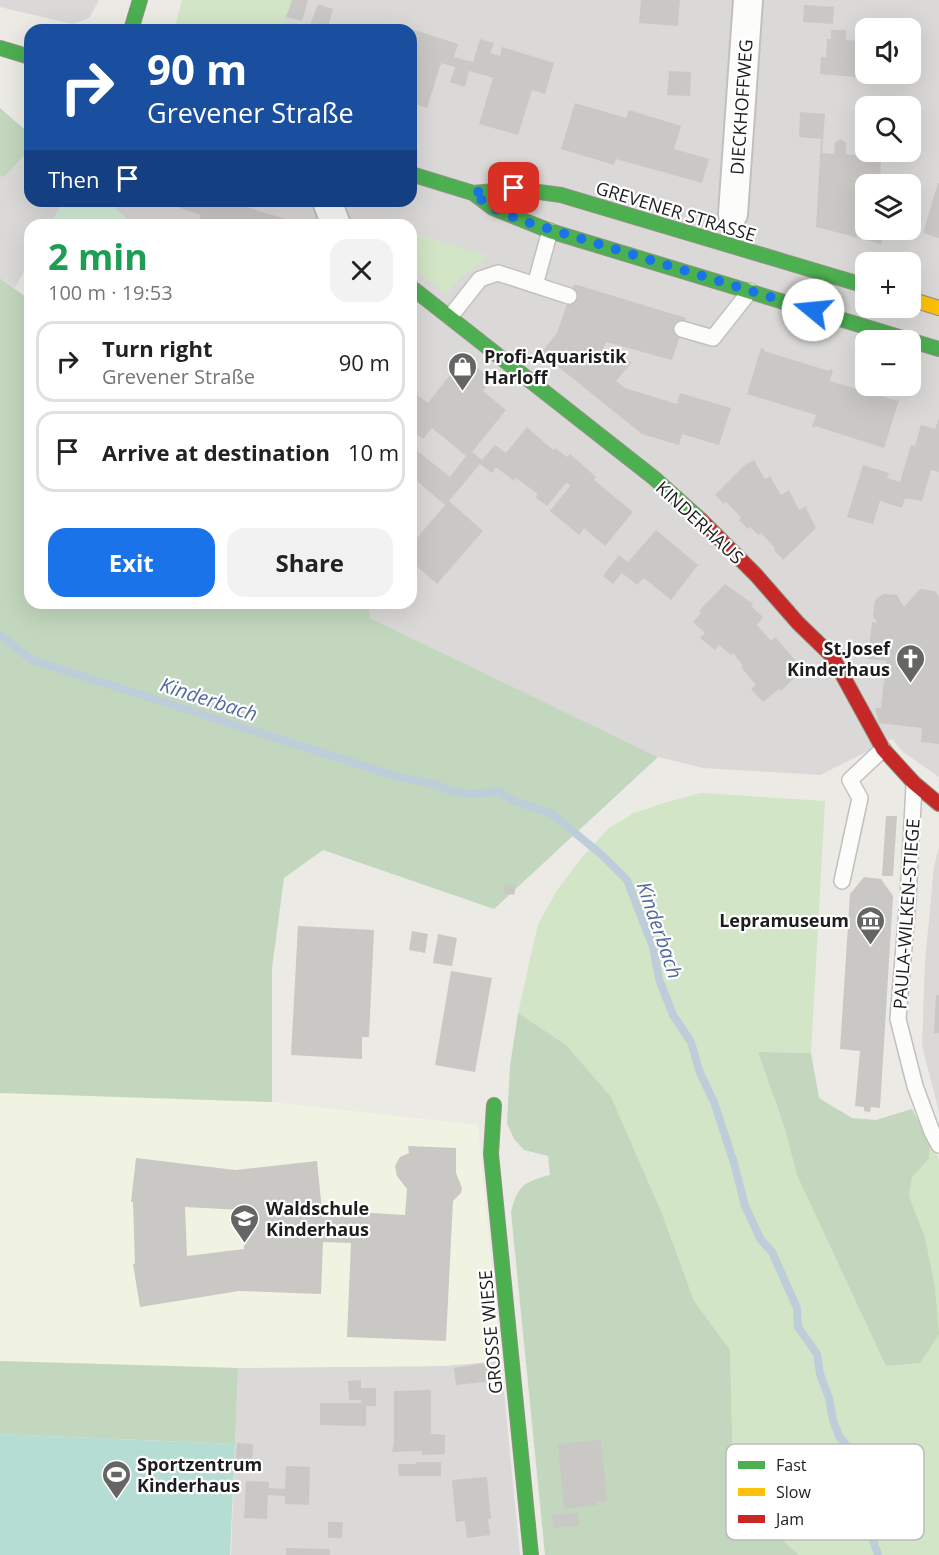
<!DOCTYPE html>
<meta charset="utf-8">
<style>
:root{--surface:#fff;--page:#f2f2f2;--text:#222;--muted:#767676;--line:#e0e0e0;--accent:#1a73e8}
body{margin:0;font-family:"Open Sans",sans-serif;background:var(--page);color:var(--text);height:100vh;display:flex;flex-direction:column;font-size:22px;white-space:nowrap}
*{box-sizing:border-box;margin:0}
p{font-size:20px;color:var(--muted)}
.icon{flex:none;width:33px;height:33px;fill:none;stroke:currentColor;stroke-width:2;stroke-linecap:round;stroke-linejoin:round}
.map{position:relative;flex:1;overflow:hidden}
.panel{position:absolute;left:24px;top:219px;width:393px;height:390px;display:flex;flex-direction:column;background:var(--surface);border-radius:18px;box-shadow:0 6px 24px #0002}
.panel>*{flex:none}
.hud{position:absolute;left:24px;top:24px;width:393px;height:183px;border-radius:18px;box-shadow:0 6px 24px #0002;background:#1a4fa0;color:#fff;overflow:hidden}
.tools{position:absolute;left:855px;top:18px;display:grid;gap:12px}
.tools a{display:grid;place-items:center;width:66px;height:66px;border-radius:12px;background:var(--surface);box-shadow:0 6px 24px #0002;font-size:30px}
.pin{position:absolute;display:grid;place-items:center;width:51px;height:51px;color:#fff;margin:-26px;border-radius:12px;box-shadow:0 3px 9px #0006}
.me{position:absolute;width:66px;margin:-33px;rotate:287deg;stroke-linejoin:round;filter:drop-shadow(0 0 4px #0008)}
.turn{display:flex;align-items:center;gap:21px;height:126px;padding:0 24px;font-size:27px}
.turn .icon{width:78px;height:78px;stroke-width:2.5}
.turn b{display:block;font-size:42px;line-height:51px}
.then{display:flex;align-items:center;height:57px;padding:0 24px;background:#0003;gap:12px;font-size:22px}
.round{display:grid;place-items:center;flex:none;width:63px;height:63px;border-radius:18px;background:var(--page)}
.overview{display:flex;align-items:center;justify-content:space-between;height:102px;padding:0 24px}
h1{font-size:36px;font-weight:700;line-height:45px;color:#1e9e55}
.action{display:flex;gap:12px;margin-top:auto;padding:12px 24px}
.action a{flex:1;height:69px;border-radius:18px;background:var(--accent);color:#fff;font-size:24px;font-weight:700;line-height:69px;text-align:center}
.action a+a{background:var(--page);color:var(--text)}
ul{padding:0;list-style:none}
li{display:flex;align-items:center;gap:18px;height:81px;margin:0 12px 9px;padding:0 12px;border:3px solid var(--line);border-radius:18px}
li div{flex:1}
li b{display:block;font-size:22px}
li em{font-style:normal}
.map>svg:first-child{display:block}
</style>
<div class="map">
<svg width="939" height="1555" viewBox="0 0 939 1555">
<rect width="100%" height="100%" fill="#ebeae5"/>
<path fill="#dad9d7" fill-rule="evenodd" d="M0 0H99L90 17 82 21 72 24 0 7Z
M292 0H939V777L903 752 892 739 820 775 703 768 658 757 370 618 369 603H411V225H134L107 201H411V30H282ZM866 28H910V74H866ZM866 106H910V152H866ZM866 184H910V230H866ZM866 262H910V308H866ZM866 340H910V386H866Z
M30 149V201H64L50 225H30V261L15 288 0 278V176H4Z
M939 848V1112L922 1046 925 962 934 866Z
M501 1361 520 1555H231L238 1368 442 1366Z"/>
<path fill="#f0f3e1" d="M0 1093 272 1102 478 1125 501 1361 442 1366 238 1368 0 1361Z"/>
<path fill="#d2e5c7" d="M182 0H292L282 30H177L176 23Z
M411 232 488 256 460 278 446 294 411 266Z
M701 793 825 801 811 1053 758 1052 784 1126 797 1175 925 1237 909 1196 912 1177 929 1159 930 1143 939 1159V1555H799L744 1505 733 1470 730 1350 694 1301 663 1216 518 1013 538 924 558 889 583 856 609 828 634 813 667 802Z"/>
<path fill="#c2d7bd" d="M0 108 30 134V149L4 177 0 176Z
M0 278 30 300V603H369L370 618 658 757 494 909 323 850 284 878 272 968V1102L0 1093Z
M518 1013 566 1045 611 1097 663 1216 694 1301 730 1350 733 1470 744 1505 799 1555H545L511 1212C518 1185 524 1182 550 1175L548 1156 524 1150 514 1139 507 1123 510 1066Z
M758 1052 811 1053 819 1098 852 1118 876 1120 912 1109 930 1143 929 1159 912 1177 909 1196 925 1237 935 1288 939 1334 920 1363 886 1366 797 1175 784 1126Z
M0 1361 238 1368 235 1444 0 1434Z"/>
<path fill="#d6eedb" d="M64 201H107L134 225H50Z"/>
<path fill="#b6ddd4" d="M0 1434 235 1444 230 1555H0Z"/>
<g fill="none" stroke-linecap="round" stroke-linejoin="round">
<path stroke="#bdceda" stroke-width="8" d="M0 635 32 660 395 776 434 784 451 791 467 794 499 792 515 801 552 814 602 855 627 880 653 947 659 979 673 1015 691 1042 700 1073 714 1102 734 1163 745 1206 761 1240 772 1252 797 1308 798 1327 817 1354 820 1374 829 1398 833 1420 839 1436 854 1455 861 1481 860 1500 878 1555"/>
</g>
<path fill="#c9c8c5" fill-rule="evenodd" d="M292 0H308L302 21 286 17Z
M641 0H680L678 26 639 23Z
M318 4 333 9 328 26 340 30H308Z
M804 5 834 7 833 24 803 22Z
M405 27 458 44 454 57 473 62 480 39 494 43 490 53 500 56 502 47 554 63 545 94 532 90 518 135 479 124 493 78 484 75 469 71 465 87 450 82 455 67 441 63 427 108 411 103V30H404Z
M831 30H846V40L866 41 865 78 820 74 821 57H826L827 39H831Z
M669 71 691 72 690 96 667 95Z
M575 103 626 118 629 110 681 126 674 149 709 159 702 183 616 159 614 165 561 149Z
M800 112 825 114 822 153 834 154 835 142 841 139 846 143V154L881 158 880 184H858L856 211 866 214V230H886L881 244 816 227 821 139 799 137Z
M938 183H939V238L923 233Z
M159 201H228L303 225H198L201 215Z
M574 284 686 318 672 360 606 342 602 353 632 362 616 381 625 388 677 404 680 393 731 408 719 445 682 434 679 445 642 434 541 353 557 333Z
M761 348 764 349V351L829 371 830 369 833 370 830 381 897 401 900 397 884 448 815 426V428L812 427 816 415 747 394Z
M464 357 492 379 483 391 506 410 472 452 482 460 495 445 506 453 527 427 553 450 555 448 567 457 570 454 596 477 594 480 633 512 605 546 584 528 579 535 550 511 570 486 569 484 566 483 547 506 535 497 538 494 516 478 514 481 496 467 492 473 480 464 449 501 483 531 437 584 411 561V545L445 505 411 476V453L415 449 450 477 466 456 432 428 423 439 411 429V400L416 394 428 403Z
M939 418V472L931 470 922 501 905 498 902 508 880 501 873 524 847 517 863 465 889 473 887 478 900 482 911 445 915 446 921 425 935 429Z
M754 460 765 479 770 476 781 495 789 490 799 510 808 505 806 508 816 528 783 560 774 550 775 548 761 533 758 535 750 527 748 529 739 520 741 517 726 502 724 504 715 495 745 465Z
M656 530 698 565 671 600 644 578 637 585 622 573 613 584 603 576 619 555 628 562Z
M725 584 753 604 751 606 763 617 757 625 771 641 775 637 803 669 781 691 779 689 763 702 751 689 756 685 741 667 743 666 733 653 731 655 719 645 715 650 700 638 705 633 693 622 701 613 699 611Z
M920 589 935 591 939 597V744L921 742 922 728 879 723 875 708H881L886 661 868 659 872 622 877 623 873 615 875 600 883 594 897 595 904 607Z
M886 816H897L893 876H882Z
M864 877 881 879 893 896 880 1108 871 1107 870 1112 864 1111V1107L855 1106 860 1051 840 1049 850 894Z
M505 884 516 886 514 895 503 893Z
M298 926 374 930 369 1037H362V1059L291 1055Z
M412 931 428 934 425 953 409 950Z
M438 934 457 938 452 966 433 963Z
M451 971 492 978 475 1072 435 1065Z
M936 995H939V1033H934Z
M408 1146 456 1148V1173L462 1188 461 1193 453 1201 446 1341 347 1337 351 1243 323 1242 321 1294 239 1291 140 1307 133 1264H135L133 1202H131L136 1158 235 1170 317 1161 322 1210 405 1215 407 1189 397 1176 395 1166 400 1157 409 1153ZM185 1207 243 1210 244 1249 187 1256Z
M487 1363H491L493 1381 456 1385 454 1368Z
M361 1380V1388H376V1406H366V1426L320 1425V1403H361V1400H349L348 1381Z
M431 1390V1434L445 1435V1454L422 1455V1451L392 1452 394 1442V1391Z
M601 1440 607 1501 597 1502V1505L564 1509 558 1444Z
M237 1443 253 1444 252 1471 235 1470Z
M416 1462H441V1476H399L398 1464H416Z
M286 1466 310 1467 309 1505 285 1504V1496L268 1495 267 1519 244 1518 246 1481 269 1482V1488L285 1489Z
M487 1477 491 1519H488L490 1535 467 1538 465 1521 456 1522 452 1480Z
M578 1513 579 1526 553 1528 552 1515Z
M328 1522H343L342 1538H328Z
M286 1548 330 1549V1555H286Z"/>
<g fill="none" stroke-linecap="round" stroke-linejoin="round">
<defs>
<path id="lane" d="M535 285 550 231
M450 317 480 279 498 273 569 296
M682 329 713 338 750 291
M914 786 908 898 898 1019 915 1086 932 1132 939 1145
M842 881 860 798 850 780 883 749"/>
<path id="street" d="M327 201 336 225
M733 214 748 0"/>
<path id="fast" d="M131 30 140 0
M0 48 30 57
M411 174 473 193 493 208 550 231 939 349
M473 193 517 189 561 195 866 286
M411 287 654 478 701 520
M494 1105 491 1154 531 1555"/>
<path id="slow" d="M910 299 939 308"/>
<path id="jam" d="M701 520 756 575 798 623 832 656 883 749 914 783 939 804"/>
</defs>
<use href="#lane" stroke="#c1c0be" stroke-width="18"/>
<use href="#street" stroke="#c1c0be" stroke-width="32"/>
<use href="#fast" stroke="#8e9280" stroke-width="16"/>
<use href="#slow" stroke="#8e9280" stroke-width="16"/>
<use href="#jam" stroke="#8e9280" stroke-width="16"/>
<use href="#lane" stroke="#fcfcfb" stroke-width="15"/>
<use href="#street" stroke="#fcfcfb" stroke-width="28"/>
<use href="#fast" stroke="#4caf50" stroke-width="14"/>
<use href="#slow" stroke="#ffc107" stroke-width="14"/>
<use href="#jam" stroke="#c62828" stroke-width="14"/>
</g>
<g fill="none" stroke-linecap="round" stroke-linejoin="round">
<path stroke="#1a73e8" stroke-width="10" stroke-dasharray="0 18" d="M514 188H500L472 193 493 208 517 219 813 310"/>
</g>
<defs>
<symbol id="shop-pin" viewBox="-11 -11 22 30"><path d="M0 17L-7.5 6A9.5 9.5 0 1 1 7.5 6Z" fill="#656563" stroke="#fff"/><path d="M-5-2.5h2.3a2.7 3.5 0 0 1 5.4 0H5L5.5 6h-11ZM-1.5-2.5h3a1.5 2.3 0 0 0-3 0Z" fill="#fff"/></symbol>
<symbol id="church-pin" viewBox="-11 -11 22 30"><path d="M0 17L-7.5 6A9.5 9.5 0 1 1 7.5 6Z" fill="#656563" stroke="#fff"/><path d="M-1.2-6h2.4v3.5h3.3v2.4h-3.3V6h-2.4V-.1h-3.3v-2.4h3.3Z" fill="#fff"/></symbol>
<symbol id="museum-pin" viewBox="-11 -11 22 30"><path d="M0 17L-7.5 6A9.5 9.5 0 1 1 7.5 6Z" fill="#656563" stroke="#fff"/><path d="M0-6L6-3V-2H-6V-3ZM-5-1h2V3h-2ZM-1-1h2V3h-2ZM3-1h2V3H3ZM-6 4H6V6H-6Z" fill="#fff"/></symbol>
<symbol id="school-pin" viewBox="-11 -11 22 30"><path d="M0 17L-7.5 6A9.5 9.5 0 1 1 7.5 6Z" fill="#656563" stroke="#fff"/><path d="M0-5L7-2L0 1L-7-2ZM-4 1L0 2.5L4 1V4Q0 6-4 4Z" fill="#fff"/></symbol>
<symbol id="stadium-pin" viewBox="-11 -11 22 30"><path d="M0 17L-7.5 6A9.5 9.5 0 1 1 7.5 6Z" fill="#656563" stroke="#fff"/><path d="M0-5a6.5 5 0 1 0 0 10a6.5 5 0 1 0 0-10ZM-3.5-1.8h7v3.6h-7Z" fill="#fff"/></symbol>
</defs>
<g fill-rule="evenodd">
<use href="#shop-pin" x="446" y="350" width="33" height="45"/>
<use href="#church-pin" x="894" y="642" width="33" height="45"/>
<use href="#museum-pin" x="854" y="904" width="33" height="45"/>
<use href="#school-pin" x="228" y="1202" width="33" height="45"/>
<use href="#stadium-pin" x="100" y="1458" width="33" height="45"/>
</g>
<g text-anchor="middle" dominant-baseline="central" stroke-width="4.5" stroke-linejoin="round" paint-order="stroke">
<g font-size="18" fill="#1d1d1d" stroke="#fff">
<text transform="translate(741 107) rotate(-86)">DIECKHOFFWEG</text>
<text transform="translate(676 211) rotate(17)">GREVENER STRASSE</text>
<text transform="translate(700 522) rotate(43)">KINDERHAUS</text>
<text transform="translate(906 914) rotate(-86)">PAULA-WILKEN-STIEGE</text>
<text transform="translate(490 1332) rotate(-95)">GROSSE WIESE</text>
</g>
<g font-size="18" font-weight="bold" fill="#1d1d1d" stroke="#fff" text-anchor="start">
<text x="484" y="356">Profi-Aquaristik<tspan x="484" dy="21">Harloff</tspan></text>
<text x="890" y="648" text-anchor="end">St.Josef<tspan x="890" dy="21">Kinderhaus</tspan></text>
<text x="849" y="920" text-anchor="end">Lepramuseum</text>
<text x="266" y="1208">Waldschule<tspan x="266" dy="21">Kinderhaus</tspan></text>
<text x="137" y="1464">Sportzentrum<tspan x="137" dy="21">Kinderhaus</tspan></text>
</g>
<g font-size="20" font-style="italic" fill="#556ba0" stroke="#fff">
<text transform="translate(209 699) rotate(18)">Kinderbach</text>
<text transform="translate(660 930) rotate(71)">Kinderbach</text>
</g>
</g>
<rect x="726" y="1444" width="198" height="96" rx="9" fill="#fff" stroke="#bbb" stroke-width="1.5"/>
<rect x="738" y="1461" width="27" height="8" fill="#4caf50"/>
<rect x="738" y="1488" width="27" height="8" fill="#ffc107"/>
<rect x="738" y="1515" width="27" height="8" fill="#c62828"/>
<g font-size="16" fill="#1d1d1d">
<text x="776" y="1471">Fast</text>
<text x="776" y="1498">Slow</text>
<text x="776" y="1525">Jam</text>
</g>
</svg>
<div class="tools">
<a><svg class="icon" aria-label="sound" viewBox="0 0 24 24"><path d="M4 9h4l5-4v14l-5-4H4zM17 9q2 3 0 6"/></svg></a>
<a><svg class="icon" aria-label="search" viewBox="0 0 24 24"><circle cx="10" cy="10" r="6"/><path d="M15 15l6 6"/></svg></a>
<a><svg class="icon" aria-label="layers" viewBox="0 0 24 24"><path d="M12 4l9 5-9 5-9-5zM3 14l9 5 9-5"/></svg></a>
<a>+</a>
<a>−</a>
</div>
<div class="pin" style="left:514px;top:188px;background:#d93025"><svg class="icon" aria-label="arrive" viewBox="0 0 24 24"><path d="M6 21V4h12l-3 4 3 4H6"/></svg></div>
<svg class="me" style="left:813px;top:310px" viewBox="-20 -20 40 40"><circle r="19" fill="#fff"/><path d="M0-13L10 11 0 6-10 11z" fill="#1a73e8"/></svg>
<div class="hud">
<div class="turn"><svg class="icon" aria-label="right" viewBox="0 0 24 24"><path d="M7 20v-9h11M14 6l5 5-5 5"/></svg><div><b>90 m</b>Grevener Straße</div></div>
<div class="then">Then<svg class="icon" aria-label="arrive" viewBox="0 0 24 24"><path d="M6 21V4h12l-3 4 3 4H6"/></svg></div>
</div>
<section class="panel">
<div class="overview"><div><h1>2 min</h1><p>100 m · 19:53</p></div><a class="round"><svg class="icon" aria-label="close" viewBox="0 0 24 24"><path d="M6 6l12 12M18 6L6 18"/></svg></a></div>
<ul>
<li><svg class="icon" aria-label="right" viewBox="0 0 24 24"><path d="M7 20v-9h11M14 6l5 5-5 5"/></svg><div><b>Turn right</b><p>Grevener Straße</p></div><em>90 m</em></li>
<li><svg class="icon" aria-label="arrive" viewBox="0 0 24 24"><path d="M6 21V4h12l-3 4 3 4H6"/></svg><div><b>Arrive at destination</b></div><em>10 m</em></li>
</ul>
<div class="action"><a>Exit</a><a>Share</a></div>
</section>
</div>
